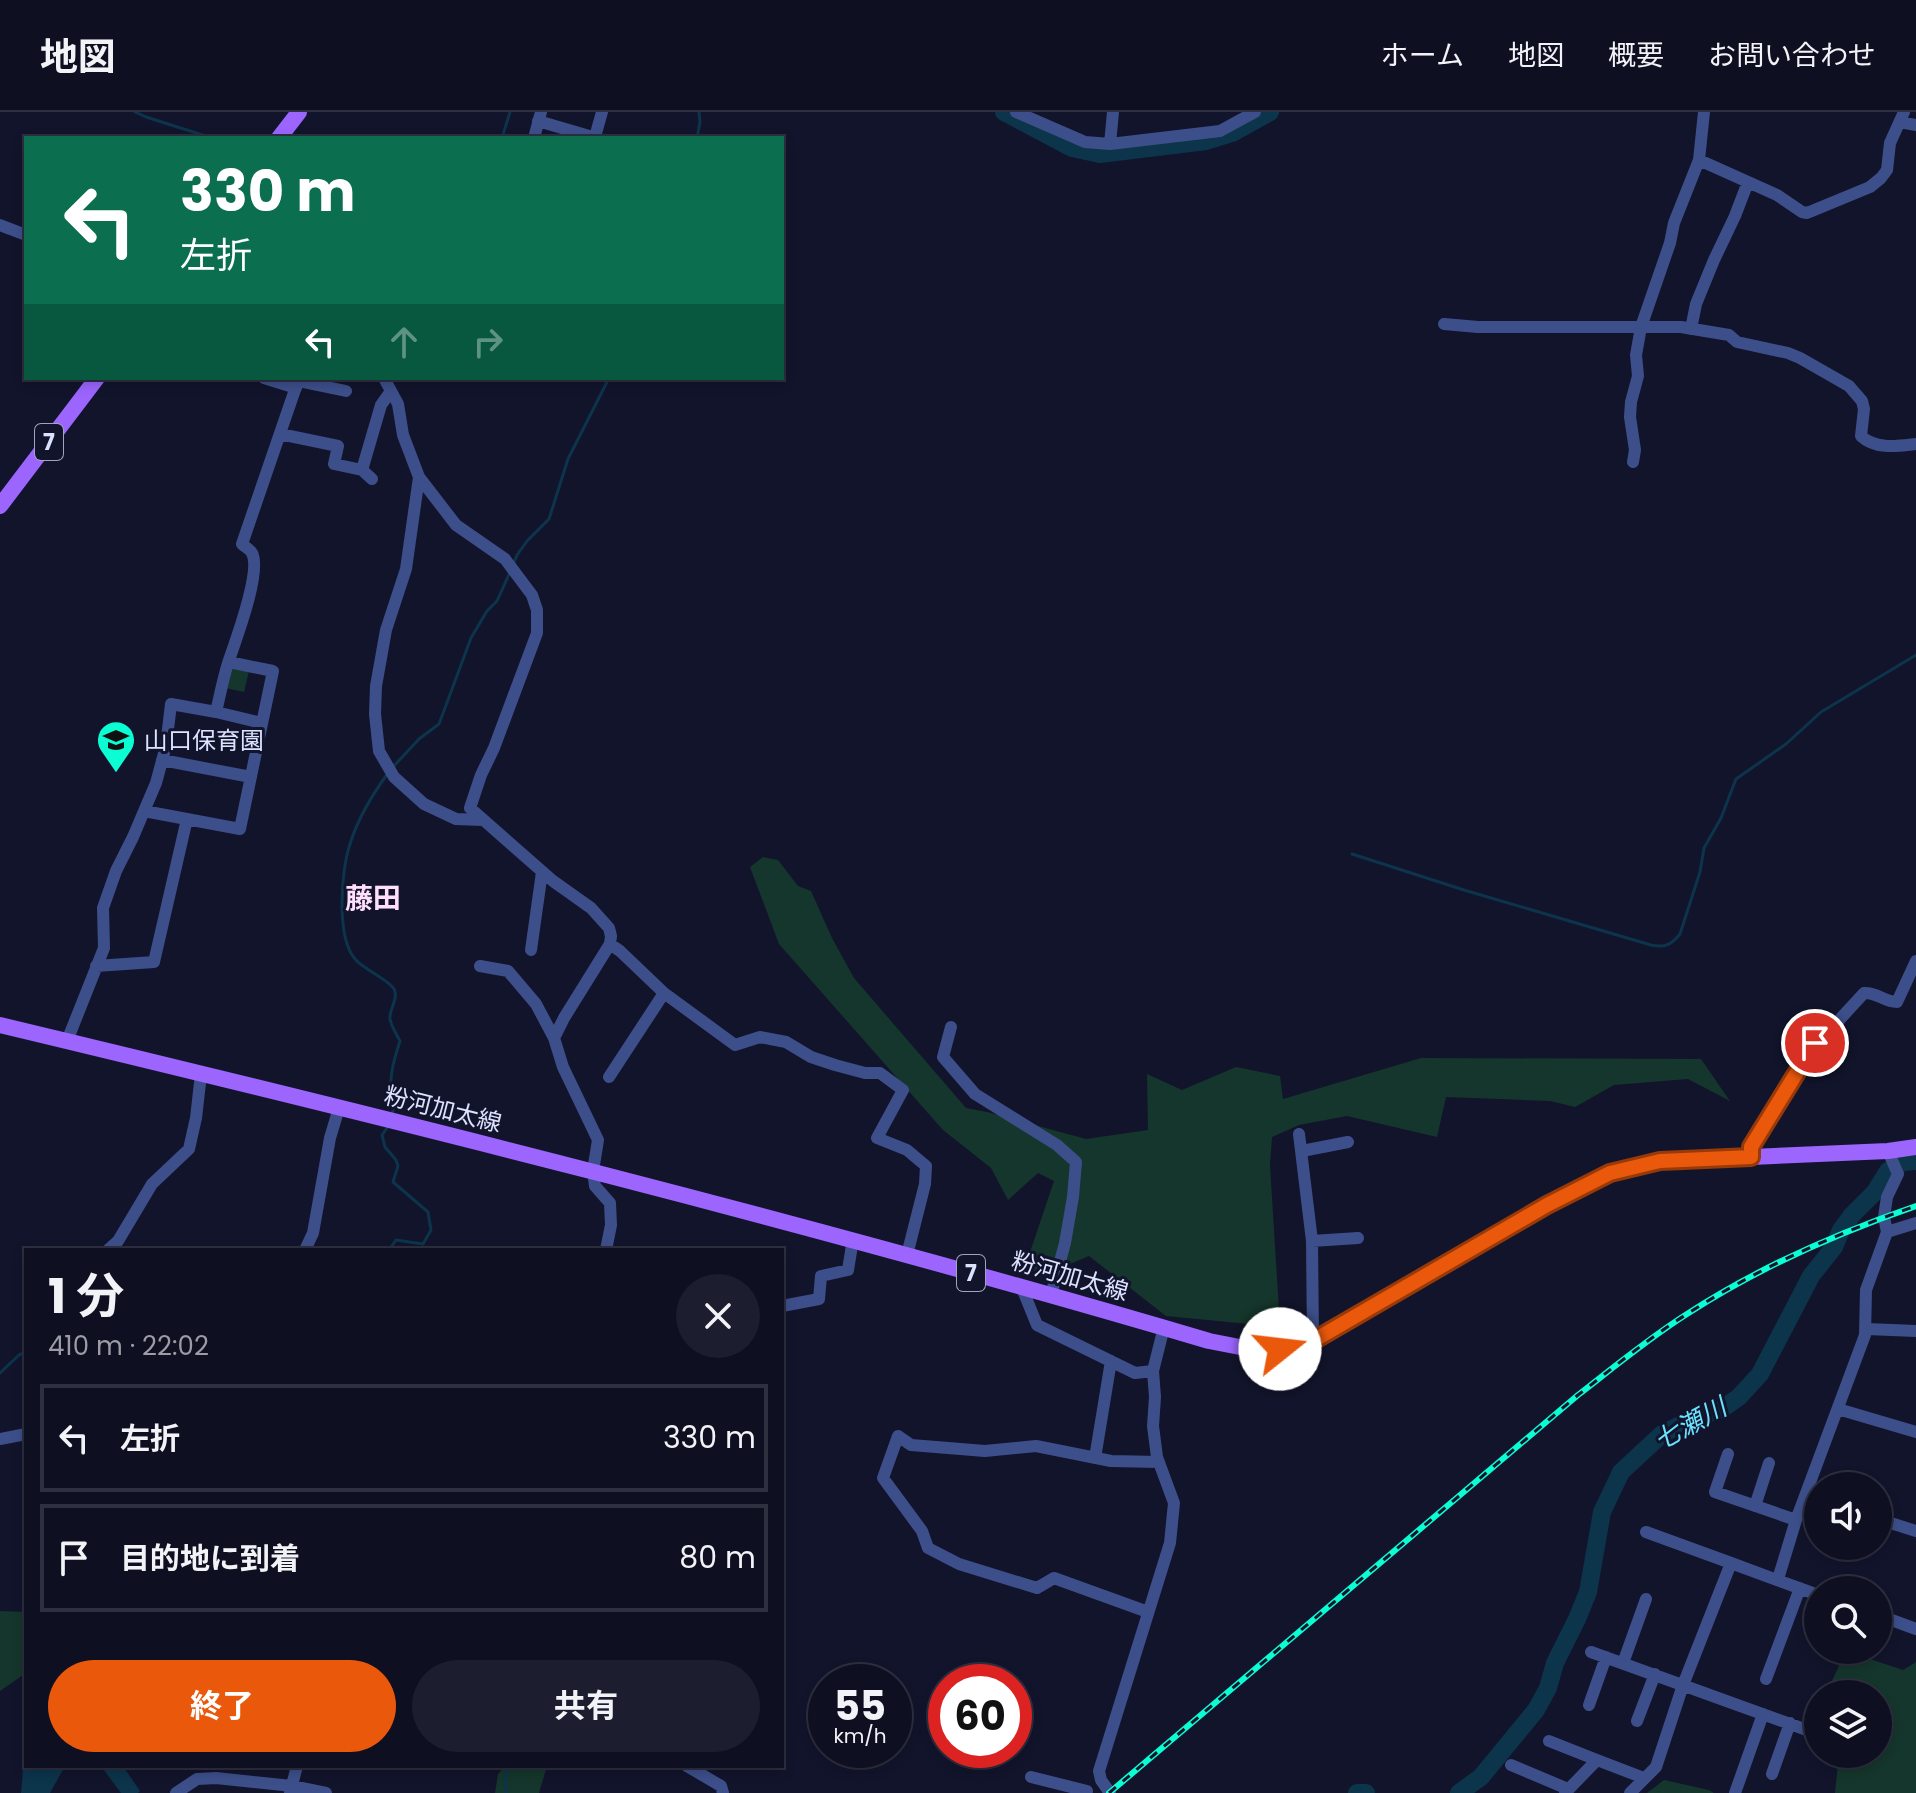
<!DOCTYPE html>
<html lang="ja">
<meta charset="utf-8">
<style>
:root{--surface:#0e0f21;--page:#1c1d2e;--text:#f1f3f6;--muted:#9b9ca5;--line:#2e2f3f;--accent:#ea580c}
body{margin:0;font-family:Poppins,"Noto Sans JP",sans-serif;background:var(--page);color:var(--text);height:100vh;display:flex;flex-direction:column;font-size:30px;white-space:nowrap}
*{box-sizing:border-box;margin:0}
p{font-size:26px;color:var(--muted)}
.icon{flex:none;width:44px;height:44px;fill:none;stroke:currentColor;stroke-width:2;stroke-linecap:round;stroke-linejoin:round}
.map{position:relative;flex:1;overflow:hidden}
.panel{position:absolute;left:24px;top:1136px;width:760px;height:520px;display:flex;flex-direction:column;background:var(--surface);border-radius:0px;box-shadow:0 4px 12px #0003,0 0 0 2px var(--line)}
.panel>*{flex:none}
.banner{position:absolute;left:24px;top:24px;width:760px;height:244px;border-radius:0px;box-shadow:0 4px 12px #0003,0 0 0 2px var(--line);background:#0b6e4f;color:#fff;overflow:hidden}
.fabs{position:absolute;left:1804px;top:1360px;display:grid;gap:16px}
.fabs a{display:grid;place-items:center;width:88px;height:88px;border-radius:50%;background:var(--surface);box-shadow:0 4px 12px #0003,0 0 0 2px var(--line);font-size:40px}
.speed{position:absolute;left:808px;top:1552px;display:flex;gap:16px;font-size:40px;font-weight:700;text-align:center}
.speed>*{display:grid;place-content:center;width:104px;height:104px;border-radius:50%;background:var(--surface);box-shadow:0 4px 12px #0003,0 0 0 2px var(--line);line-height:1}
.speed small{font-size:20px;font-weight:400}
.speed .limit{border:12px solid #d22;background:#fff;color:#111}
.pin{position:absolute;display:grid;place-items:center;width:68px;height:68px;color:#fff;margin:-34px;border:4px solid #fff;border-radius:50%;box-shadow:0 2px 8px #0007}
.me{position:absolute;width:88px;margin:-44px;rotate:74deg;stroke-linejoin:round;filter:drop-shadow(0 0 6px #0008)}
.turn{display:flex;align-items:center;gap:28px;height:168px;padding:0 24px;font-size:36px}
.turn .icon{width:104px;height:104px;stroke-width:2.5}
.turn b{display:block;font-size:56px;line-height:68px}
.lanes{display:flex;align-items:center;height:76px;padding:0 24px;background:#0003;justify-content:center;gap:40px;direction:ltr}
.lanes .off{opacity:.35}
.round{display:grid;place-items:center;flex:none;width:84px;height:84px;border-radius:42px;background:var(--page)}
.summary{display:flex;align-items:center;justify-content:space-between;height:136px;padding:0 24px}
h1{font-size:48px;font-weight:700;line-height:60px}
.action{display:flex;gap:16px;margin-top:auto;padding:16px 24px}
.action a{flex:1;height:92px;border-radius:48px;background:var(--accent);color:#fff;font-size:32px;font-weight:700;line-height:92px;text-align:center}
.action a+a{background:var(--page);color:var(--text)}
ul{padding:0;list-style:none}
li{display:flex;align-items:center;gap:24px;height:108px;margin:0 16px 12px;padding:0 8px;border:4px solid var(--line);border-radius:0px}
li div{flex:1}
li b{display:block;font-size:30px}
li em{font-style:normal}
header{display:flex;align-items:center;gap:48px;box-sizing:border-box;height:112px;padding:0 40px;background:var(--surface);border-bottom:2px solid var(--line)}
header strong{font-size:38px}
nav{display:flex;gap:44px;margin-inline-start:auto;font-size:28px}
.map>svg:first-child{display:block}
</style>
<header>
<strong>地図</strong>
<nav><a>ホーム</a><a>地図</a><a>概要</a><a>お問い合わせ</a></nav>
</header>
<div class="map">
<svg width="1916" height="1681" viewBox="0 0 1916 1681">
<rect width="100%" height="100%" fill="#12142c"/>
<path fill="#15362c" d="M231 554 249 559 244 580 225 576Z
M763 745 778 748 798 774 811 779 832 826 854 866 966 996 987 1000 1086 1027 1148 1018 1147 962 1182 978 1236 955 1280 964 1283 987 1421 946 1701 947 1730 989 1688 967 1614 973 1575 995 1550 989 1446 985 1437 1025 1347 1004 1299 1013 1272 1025 1270 1053 1280 1215 1166 1204 1089 1144 1037 1166 1027 1149 1054 1069 1038 1061 1008 1088 991 1056 943 1018 779 832 750 755Z
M0 1499 26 1500V1561L0 1579Z
M1846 1539 1903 1558 1916 1550V1681H1835L1839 1642H1878V1582H1840L1830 1573Z
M505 1654H547L539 1681H495L498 1662Z
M1664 1668 1709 1678 1714 1681H1647Z"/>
<path fill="#0c344b" d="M26 1626V1654H65L50 1681H21Z
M101 1654H123L140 1679 138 1681H121Z"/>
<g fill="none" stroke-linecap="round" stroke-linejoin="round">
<path stroke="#0c344b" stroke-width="3" d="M135 0 146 5 212 26
M502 26 510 0
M697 26 700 10 699 0
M513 453 517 443 527 429 549 407 568 347 609 266
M393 655 419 627 439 612 471 526 487 499 497 489 510 460
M388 661C372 683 358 706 350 732 341 758 336 825 355 847 363 857 389 868 394 877 399 886 389 897 390 907 391 914 397 923 400 929 396 942 391 955 391 969 391 981 398 990 392 1001
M1352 742 1464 778 1651 833C1665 836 1671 833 1680 822L1700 760 1704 736 1721 706 1736 667 1786 632 1821 600 1916 543
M387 1016 382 1023 385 1035 396 1048 398 1054 393 1070 428 1100 431 1118 423 1132 396 1128 389 1138
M0 1261 19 1243 26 1240
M506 1681 505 1664 512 1654"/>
<path stroke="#0c344b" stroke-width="18" d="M1004 0 1072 36 1100 42 1206 29 1232 21 1270 0
M1357 1681H1366
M1459 1681 1481 1665 1536 1598 1548 1576 1555 1551 1577 1507 1588 1480 1602 1400 1621 1360 1662 1322 1692 1307 1722 1297 1739 1285 1760 1262 1811 1164 1834 1135 1841 1118 1852 1103 1875 1080 1888 1059 1903 1050 1916 1049"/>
<path stroke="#3d4f8a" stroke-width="12" d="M1016 0 1085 30 1110 32 1220 19 1255 0
M538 9 596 26
M1900 10 1916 13
M595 25 602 0
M534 26 541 0
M1110 32 1113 0
M1699 48 1777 83 1802 100 1807 101 1870 75 1881 66 1887 58 1890 31 1904 0
M0 113 26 123
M1444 212 1478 215H1681L1729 223 1737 230 1788 241 1800 246 1849 274 1862 289 1864 297 1861 324C1876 338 1898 334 1916 332
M1691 217 1696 192 1714 148 1735 104 1748 70
M264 266 296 276
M384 266 398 292 403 323 419 365 456 413 505 447 532 483 537 498V521L494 636 481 663 470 696 553 769 591 796 609 816 611 824 610 832 564 906 554 926 563 955 598 1028 593 1059 595 1074 610 1091 611 1113 606 1138
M298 269 346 279
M280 322 338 334 334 352 362 358 372 367
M1633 350 1635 338 1630 305 1631 290 1638 264 1636 243 1641 215 1670 131 1674 111 1699 48 1704 0
M362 358 381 293 391 279
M419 365 406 457 386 518 376 574 375 602 379 639 394 665 424 692 456 707 483 708
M216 600 262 611
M162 648 251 665
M144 699 240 717 273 559 229 550
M610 832 620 839 664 881 735 933 760 925 786 930 811 945 835 953 865 961H880L903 978 877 1026 907 1038 926 1054 925 1072 907 1143
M531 838 542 760
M96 854 154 850 187 707
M480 854 508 859 536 892 554 926
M951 915 943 945 975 982 1057 1033 1076 1050 1073 1085 1065 1131 1051 1183
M67 929 104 836 103 796 116 759 133 725 156 671 166 634 171 592 216 600C220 583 223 567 228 551 235 530 262 460 252 441 250 437 245 435 242 432L299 266
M609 965 664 881
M1299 1022 1312 1129 1313 1228
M1302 1039 1348 1030
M1751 1045V1035L1815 931H1818L1864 881C1877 880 1884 890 1897 890L1916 849
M1887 1120 1916 1111
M1312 1129 1358 1126
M108 1138 118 1129 152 1072 189 1037 196 1006 201 962
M305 1138 313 1121 330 1026 339 996
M1022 1176 1037 1213 1135 1261 1153 1259
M782 1194 819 1187 821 1164 848 1158 853 1127
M1867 1217 1916 1219
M1838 1297 1916 1320
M0 1327 26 1322
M1728 1342 1715 1380 1796 1408
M1095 1346 1111 1249
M1755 1394 1769 1351
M1878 1407 1916 1419
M1646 1420 1731 1451
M1778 1467 1796 1408 1865 1223 1866 1178 1887 1120 1884 1105 1887 1085 1898 1062 1888 1039
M1148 1500 1054 1466 1037 1476 959 1452 928 1436 922 1419 883 1366 898 1324 911 1333 985 1339 1036 1334 1111 1349 1159 1350
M1878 1503 1916 1517
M1591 1540 1818 1622
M1623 1551 1646 1487
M1766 1567 1800 1476
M1589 1593 1606 1545
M1637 1609 1655 1562
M1549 1629 1597 1648
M1511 1653 1568 1677
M687 1654 721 1674 723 1681
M1772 1662 1790 1611
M1031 1665 1087 1679
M176 1681 197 1667 216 1666 292 1674 326 1681
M290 1681 297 1654
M1110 1681 1101 1668 1099 1659 1170 1431 1174 1391 1157 1345 1153 1314 1155 1285 1153 1259 1164 1215
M1565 1681 1597 1648 1644 1666
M1630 1681 1656 1655 1683 1573 1731 1451 1818 1483
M1735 1681 1763 1602"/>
<path stroke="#9b65fe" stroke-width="16" d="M279 26 299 0
M0 394 97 266
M0 913C405 1010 809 1111 1209 1229L1250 1237H1280L1318 1226 1547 1093 1610 1061 1660 1049 1888 1039 1916 1035"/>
<defs>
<path id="rail" d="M1109 1681 1578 1283C1614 1255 1649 1226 1687 1202 1758 1156 1837 1121 1916 1094"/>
</defs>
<use href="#rail" stroke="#0bfdd3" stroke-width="6"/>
<use href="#rail" stroke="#12142c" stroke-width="3" stroke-dasharray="9" stroke-linecap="butt"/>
</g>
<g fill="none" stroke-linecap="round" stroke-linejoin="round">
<defs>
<path id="route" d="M1280 1237 1318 1226 1547 1093 1610 1061 1660 1049 1751 1045V1035L1815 931"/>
</defs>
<use href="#route" stroke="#983908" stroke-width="20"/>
<use href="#route" stroke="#ea580c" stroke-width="14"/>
</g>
<defs>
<symbol id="school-pin" viewBox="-11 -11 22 30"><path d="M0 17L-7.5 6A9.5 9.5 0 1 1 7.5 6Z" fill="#0bfdd3" stroke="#12142c"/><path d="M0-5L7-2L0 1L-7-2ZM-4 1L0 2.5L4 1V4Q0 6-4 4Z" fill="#111"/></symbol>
</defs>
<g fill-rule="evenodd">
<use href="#school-pin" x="94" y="606" width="44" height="60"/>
</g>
<g text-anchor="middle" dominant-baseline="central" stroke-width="6" stroke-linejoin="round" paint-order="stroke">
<g fill="#12142c" stroke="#a0a4c0" stroke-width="2">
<rect x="35" y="312" width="28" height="36" rx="6"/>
<rect x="957" y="1143" width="28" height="36" rx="6"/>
</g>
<g font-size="22" font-weight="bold" fill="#dde2ff">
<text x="49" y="330">7</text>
<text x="971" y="1161">7</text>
</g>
<g font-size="24" fill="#dde2ff" stroke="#12142c" text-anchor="start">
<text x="144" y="628">山口保育園</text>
</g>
<g font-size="24" fill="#dde2ff" stroke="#12142c">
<text transform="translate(443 997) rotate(14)">粉河加太線</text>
<text transform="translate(1070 1164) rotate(16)">粉河加太線</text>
</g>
<g font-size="26" font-style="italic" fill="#6ce2fe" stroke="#12142c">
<text transform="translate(1690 1312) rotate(-29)">七瀬川</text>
</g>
<g font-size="28" font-weight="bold" fill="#ffdffc" stroke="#12142c">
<text x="373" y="786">藤田</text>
</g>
</g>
</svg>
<div class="fabs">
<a><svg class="icon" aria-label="sound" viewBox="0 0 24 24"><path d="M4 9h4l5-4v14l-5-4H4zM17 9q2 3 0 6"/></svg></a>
<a><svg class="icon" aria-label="search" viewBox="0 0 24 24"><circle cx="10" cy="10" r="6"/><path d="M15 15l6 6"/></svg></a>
<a><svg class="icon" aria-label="layers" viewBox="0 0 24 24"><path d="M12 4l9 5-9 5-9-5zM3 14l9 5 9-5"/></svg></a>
</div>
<div class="speed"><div>55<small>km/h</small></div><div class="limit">60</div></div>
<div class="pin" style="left:1815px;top:931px;background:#d93025"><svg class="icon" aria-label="arrive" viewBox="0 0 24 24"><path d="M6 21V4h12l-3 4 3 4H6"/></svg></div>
<svg class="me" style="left:1280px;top:1237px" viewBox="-20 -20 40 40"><circle r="19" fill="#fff"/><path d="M0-13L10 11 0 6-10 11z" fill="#ea580c"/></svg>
<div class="banner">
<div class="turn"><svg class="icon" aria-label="left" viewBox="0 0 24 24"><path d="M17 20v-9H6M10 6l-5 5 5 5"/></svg><div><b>330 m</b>左折</div></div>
<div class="lanes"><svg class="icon" aria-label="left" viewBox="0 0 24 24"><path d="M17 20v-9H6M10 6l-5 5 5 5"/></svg><svg class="icon off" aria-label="ahead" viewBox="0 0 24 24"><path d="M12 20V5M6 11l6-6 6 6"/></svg><svg class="icon off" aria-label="right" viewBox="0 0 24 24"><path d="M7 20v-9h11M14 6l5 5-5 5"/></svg></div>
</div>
<section class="panel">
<div class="summary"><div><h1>1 分</h1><p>410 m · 22:02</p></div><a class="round"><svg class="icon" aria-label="close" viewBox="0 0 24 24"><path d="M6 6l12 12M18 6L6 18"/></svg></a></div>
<ul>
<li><svg class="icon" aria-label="left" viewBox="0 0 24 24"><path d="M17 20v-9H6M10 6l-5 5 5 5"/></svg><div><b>左折</b></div><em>330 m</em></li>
<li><svg class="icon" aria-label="arrive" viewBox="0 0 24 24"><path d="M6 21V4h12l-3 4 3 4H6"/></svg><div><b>目的地に到着</b></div><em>80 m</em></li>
</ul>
<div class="action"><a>終了</a><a>共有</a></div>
</section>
</div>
